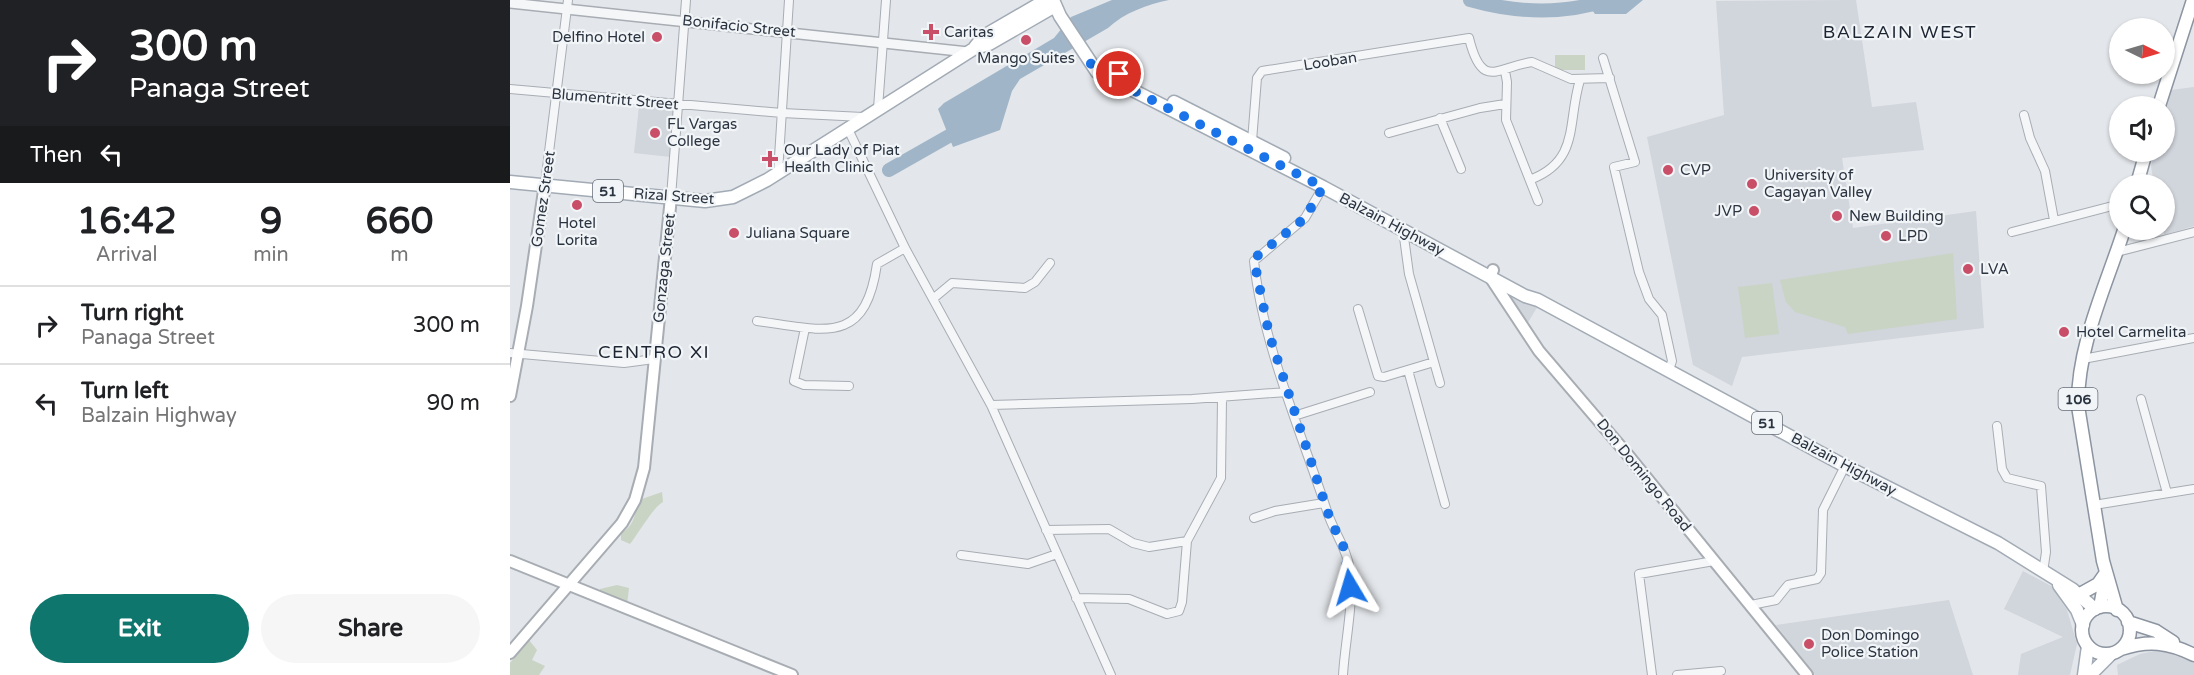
<!DOCTYPE html>
<style>
:root{--surface:#fff;--page:#f6f6f6;--text:#202124;--muted:#757577;--line:#e0e0e0;--accent:#0f766e}
body{margin:0;font-family:"Varela Round",sans-serif;background:var(--page);color:var(--text);height:100vh;display:flex;flex-direction:column;font-size:22px;white-space:nowrap}
*{box-sizing:border-box;margin:0}
p{font-size:20px;color:var(--muted)}
.icon{flex:none;width:33px;height:33px;fill:none;stroke:currentColor;stroke-width:2;stroke-linecap:round;stroke-linejoin:round}
.map{position:relative;flex:1;overflow:hidden}
.panel{display:flex;flex-direction:column;background:var(--surface);width:510px}
.panel>*{flex:none}
.banner{background:#202124;color:#fff;overflow:hidden}
.needle{width:39px;rotate:95deg}
.buttons{position:absolute;left:1599px;top:18px;display:grid;gap:12px}
.buttons a{display:grid;place-items:center;width:66px;height:66px;border-radius:50%;background:var(--surface);box-shadow:0 2px 4px #0004;font-size:30px}
.pin{position:absolute;display:grid;place-items:center;width:51px;height:51px;color:#fff;margin:-26px;border:3px solid #fff;border-radius:50%;box-shadow:0 2px 6px #0007}
.me{position:absolute;width:66px;margin:-33px;rotate:353deg;stroke-linejoin:round;filter:drop-shadow(0 0 4px #0008)}
.turn{display:flex;align-items:center;gap:21px;height:126px;padding:0 30px;font-size:27px}
.turn .icon{width:78px;height:78px;stroke-width:2.5}
.turn b{display:block;font-size:42px;line-height:51px}
.then{display:flex;align-items:center;height:57px;padding:0 30px;background:#0003;gap:12px;font-size:22px}
.eta{display:flex;justify-content:space-evenly;align-items:center;height:102px;text-align:center}
.eta b{font-size:36px;font-weight:800;line-height:42px}
.button{display:flex;gap:12px;margin-top:auto;padding:12px 30px}
.button a{flex:1;height:69px;border-radius:36px;background:var(--accent);color:#fff;font-size:24px;font-weight:800;line-height:69px;text-align:center}
.button a+a{background:var(--page);color:var(--text)}
ul{padding:0;list-style:none}
li{display:flex;align-items:center;gap:18px;height:78px;padding:0 30px;border-top:2px solid var(--line)}
li div{flex:1}
li b{display:block;font-size:22px}
li em{font-style:normal}
main{display:flex;flex:1;min-height:0}
.map>svg:first-child{display:block}
</style>
<main>
<section class="panel">
<div class="banner">
<div class="turn"><svg class="icon" aria-label="right" viewBox="0 0 24 24"><path d="M7 20v-9h11M14 6l5 5-5 5"/></svg><div><b>300 m</b>Panaga Street</div></div>
<div class="then">Then<svg class="icon" aria-label="left" viewBox="0 0 24 24"><path d="M17 20v-9H6M10 6l-5 5 5 5"/></svg></div>
</div>
<div class="eta">
<div><b>16:42</b><p>Arrival</p></div>
<div><b>9</b><p>min</p></div>
<div><b>660</b><p>m</p></div>
</div>
<ul>
<li><svg class="icon" aria-label="right" viewBox="0 0 24 24"><path d="M7 20v-9h11M14 6l5 5-5 5"/></svg><div><b>Turn right</b><p>Panaga Street</p></div><em>300 m</em></li>
<li><svg class="icon" aria-label="left" viewBox="0 0 24 24"><path d="M17 20v-9H6M10 6l-5 5 5 5"/></svg><div><b>Turn left</b><p>Balzain Highway</p></div><em>90 m</em></li>
</ul>
<div class="button"><a>Exit</a><a>Share</a></div>
</section>
<div class="map">
<svg width="1684" height="675" viewBox="0 0 1684 675">
<rect width="100%" height="100%" fill="#e3e6ea"/>
<path fill="#d1d5dc" d="M1346 0 1362 107 1406 102 1414 150 1332 158 1343 228 1466 211 1474 328 1232 357 1222 386 1183 365 1137 137 1214 115 1206 1Z
M1684 87V226L1654 235V184H1644L1641 166 1644 152H1654L1655 114 1661 90Z
M129 106 158 108 164 112 161 157 124 153Z
M1000 290 1028 306 1017 324 997 296Z
M1513 571 1541 586 1557 610 1567 644 1560 675H1508L1511 654 1553 637 1494 609Z
M1439 600 1463 675H1305L1266 625Z
M1645 651 1659 652 1684 663V675H1608L1607 665 1630 654Z"/>
<path fill="#c9d4c4" d="M1045 55H1075V70H1045Z
M1443 253 1447 319 1338 334 1335 327 1285 312 1276 302 1270 280Z
M1262 283 1269 334 1235 338 1228 287Z
M152 492 153 502C144 506 128 534 120 544L111 540V533C126 525 124 513 129 500Z
M107 585 119 588 117 605 90 597V589Z
M19 640 27 650 22 660 35 666 29 675H0V663Z"/>
<path fill="#a0b5c8" d="M602 0H659C638 4 614 13 598 28L510 79 502 91 490 130 443 147 428 109 434 103 544 38 561 17Z
M1075 0H1133L1116 14H1085Z"/>
<g fill="none" stroke-linecap="round" stroke-linejoin="round">
<path stroke="#a0b5c8" stroke-width="14" d="M960 0C1006 13 1052 15 1098 0
M379 170 453 128"/>
<defs>
<path id="minor" d="M1093 58 1125 162 1104 167 1129 272 1139 299 1152 315 1162 361 1159 370
M995 71 997 82 996 120 1028 201
M0 89 272 113 353 117
M368 108 376 0
M1514 115 1520 138 1535 171 1544 220
M930 118 951 169
M337 127 395 248 481 405 601 675
M879 133 970 108 995 104
M742 141 747 78 752 71 959 38C972 91 987 67 1022 62L1061 79 1100 78
M268 173 279 0
M1022 179C1070 160 1057 122 1070 80
M35 184 58 0
M813 187 795 218 744 261C752 342 791 432 817 511 823 531 837 548 840 570 844 604 835 641 833 675
M161 197 176 0
M893 230 899 274 930 383
M1502 232 1610 204
M1607 252 1684 232
M424 298 442 283 515 288 525 282 540 263
M848 309 868 376 874 377 924 362
M247 321C314 330 355 347 367 264L395 248
M295 328 284 381 294 385 339 386
M0 353 114 363 144 359
M1573 359 1684 338
M898 370 935 504
M1631 399 1657 493
M481 405 682 399 777 392
M784 416 860 392
M1487 426 1492 469 1497 478 1531 486 1536 552 1533 572
M1584 505 1684 489
M744 518 765 511 814 503
M536 530 599 529 623 543 639 547 677 541
M451 555 518 564 547 554
M566 598 619 599 657 614 669 611 672 602 677 541 711 478 712 398
M1241 605 1266 600 1278 585 1307 579 1311 573 1313 510 1335 466
M1142 675 1129 574 1204 561
M1167 675 1211 671"/>
<path id="tertiary" d="M0 3 458 52"/>
<path id="secondary" d="M983 270 980 277 1029 351 1117 454 1297 675
M0 396 17 306 35 184
M0 561 282 675
M0 653 112 523 125 500 134 468 161 197"/>
<path id="primary" d="M543 0 550 16 587 72 813 187 1015 296 1028 300 1335 466 1488 543 1562 589 1585 609
M465 47 474 36 536 0
M664 102 774 158
M0 182 195 201 223 197 257 180 465 48 479 44 545 6
M1549 585 1567 610 1573 625
M1574 675 1578 646
M1580 675 1601 654"/>
<path id="trunk" d="M1649 106 1683 0
M1627 184 1636 152
M1570 594 1588 584 1595 574
M1572 630a24 24 0 1 1 48 0a24 24 0 1 1-48 0Z
M1590 607 1596 574
M1607 610 1593 561 1568 406C1567 346 1596 286 1614 230
M1618 622 1646 631 1663 642
M1611 649C1638 640 1658 642 1684 655"/>
</defs>
<use href="#minor" stroke="#a8adb4" stroke-width="10"/>
<use href="#tertiary" stroke="#a8adb4" stroke-width="12"/>
<use href="#secondary" stroke="#a8adb4" stroke-width="14"/>
<use href="#primary" stroke="#a2abb5" stroke-width="15"/>
<use href="#trunk" stroke="#8b94a0" stroke-width="15"/>
<use href="#minor" stroke="#f5f6f8" stroke-width="8"/>
<use href="#tertiary" stroke="#f5f6f8" stroke-width="9"/>
<use href="#secondary" stroke="#fff" stroke-width="10"/>
<use href="#primary" stroke="#fff" stroke-width="12"/>
<use href="#trunk" stroke="#fff" stroke-width="12"/>
</g>
<g fill="none" stroke-linecap="round" stroke-linejoin="round">
<path stroke="#1a73e8" stroke-width="10" stroke-dasharray="0 18" d="M609 74 579 61 587 72 813 187 795 218 746 257 745 265 759 334 820 519 834 548 840 587"/>
</g>
<g fill="#c84f67" stroke="#f2f5f7" stroke-width="2">
<path d="M418 23h6v6h6v6h-6v6h-6v-6h-6v-6h6z"/>
<circle cx="147" cy="37" r="6"/>
<circle cx="516" cy="40" r="6"/>
<circle cx="145" cy="133" r="6"/>
<path d="M257 150h6v6h6v6h-6v6h-6v-6h-6v-6h6z"/>
<circle cx="1158" cy="170" r="6"/>
<circle cx="1242" cy="184" r="6"/>
<circle cx="67" cy="205" r="6"/>
<circle cx="1244" cy="211" r="6"/>
<circle cx="1327" cy="216" r="6"/>
<circle cx="224" cy="233" r="6"/>
<circle cx="1376" cy="236" r="6"/>
<circle cx="1458" cy="269" r="6"/>
<circle cx="1554" cy="332" r="6"/>
<circle cx="1299" cy="644" r="6"/>
</g>
<g text-anchor="middle" dominant-baseline="central" stroke-width="4.5" stroke-linejoin="round" paint-order="stroke">
<g fill="#f2f5f7" stroke="#676e78" stroke-width="1.5">
<rect x="83" y="180" width="30" height="22" rx="4.5"/>
<rect x="1548.5" y="388" width="39" height="22" rx="4.5"/>
<rect x="1242" y="412" width="30" height="22" rx="4.5"/>
</g>
<g font-size="14" font-weight="bold" fill="#2b3441">
<text x="98" y="191">51</text>
<text x="1568" y="399">106</text>
<text x="1257" y="423">51</text>
</g>
<g font-size="15" fill="#2b3441" stroke="#f2f5f7">
<text transform="translate(229 26) rotate(6)">Bonifacio Street</text>
<text transform="translate(820 61) rotate(-9)">Looban</text>
<text transform="translate(105 99) rotate(5)">Blumentritt Street</text>
<text transform="translate(164 196) rotate(4)">Rizal Street</text>
<text transform="translate(33 199) rotate(-82)">Gomez Street</text>
<text transform="translate(882 224) rotate(28)">Balzain Highway</text>
<text transform="translate(154 268) rotate(-84)">Gonzaga Street</text>
<text transform="translate(1334 464) rotate(28)">Balzain Highway</text>
<text transform="translate(1134 475) rotate(51)">Don Domingo Road</text>
</g>
<g font-size="15" fill="#2b3441" stroke="#f2f5f7" text-anchor="start">
<text x="434" y="32">Caritas</text>
<text x="135" y="37" text-anchor="end">Delfino Hotel</text>
<text x="516" y="58" text-anchor="middle">Mango Suites</text>
<text x="157" y="124">FL Vargas<tspan x="157" dy="17">College</tspan></text>
<text x="274" y="150">Our Lady of Piat<tspan x="274" dy="17">Health Clinic</tspan></text>
<text x="1170" y="170">CVP</text>
<text x="1254" y="175">University of<tspan x="1254" dy="17">Cagayan Valley</tspan></text>
<text x="1232" y="211" text-anchor="end">JVP</text>
<text x="1339" y="216">New Building</text>
<text x="67" y="223" text-anchor="middle">Hotel<tspan x="67" dy="17">Lorita</tspan></text>
<text x="236" y="233">Juliana Square</text>
<text x="1388" y="236">LPD</text>
<text x="1470" y="269">LVA</text>
<text x="1566" y="332">Hotel Carmelita</text>
<text x="1311" y="635">Don Domingo<tspan x="1311" dy="17">Police Station</tspan></text>
</g>
<g font-size="18" letter-spacing="1.5" fill="#1d2532" stroke="#f2f5f7">
<text x="1390" y="32">BALZAIN WEST</text>
<text x="144" y="352">CENTRO XI</text>
</g>
</g>
</svg>
<div class="buttons">
<a><svg class="needle" viewBox="-14 -14 28 28"><path d="M0-13l5 13h-10z" fill="#e53935"/><path d="M0 13l5-13h-10z" fill="#757577"/></svg></a>
<a><svg class="icon" aria-label="sound" viewBox="0 0 24 24"><path d="M4 9h4l5-4v14l-5-4H4zM17 9q2 3 0 6"/></svg></a>
<a><svg class="icon" aria-label="search" viewBox="0 0 24 24"><circle cx="10" cy="10" r="6"/><path d="M15 15l6 6"/></svg></a>
</div>
<div class="pin" style="left:609px;top:74px;background:#d93025"><svg class="icon" aria-label="arrive" viewBox="0 0 24 24"><path d="M6 21V4h12l-3 4 3 4H6"/></svg></div>
<svg class="me" style="left:840px;top:587px" viewBox="-20 -20 40 40"><path d="M0-17L14 15 0 8-14 15z" fill="#1a73e8" stroke="#fff" stroke-width="4"/></svg>
</div>
</main>
